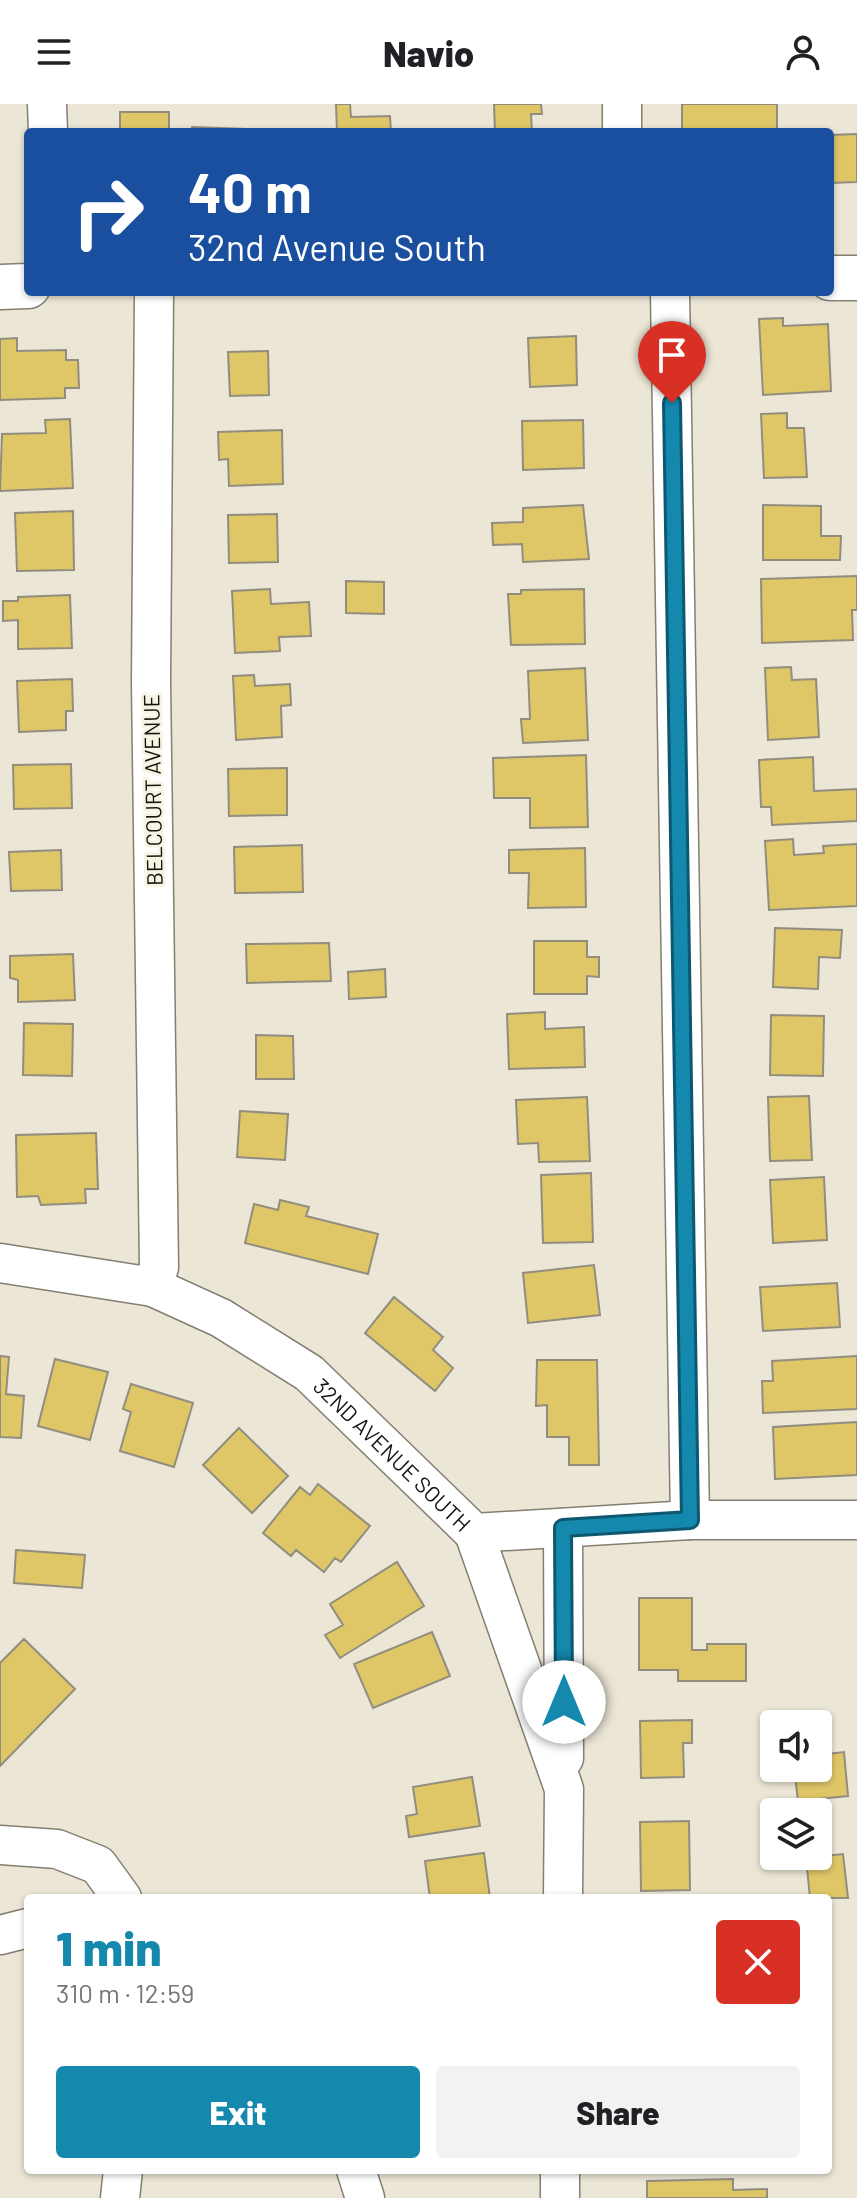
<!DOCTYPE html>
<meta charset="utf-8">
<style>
:root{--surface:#fff;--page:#f2f2f2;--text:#202124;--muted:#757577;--accent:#1488ad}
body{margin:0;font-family:Barlow,sans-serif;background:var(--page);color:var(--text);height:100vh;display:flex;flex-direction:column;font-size:30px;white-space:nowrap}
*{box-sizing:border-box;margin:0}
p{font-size:26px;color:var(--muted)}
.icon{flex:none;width:44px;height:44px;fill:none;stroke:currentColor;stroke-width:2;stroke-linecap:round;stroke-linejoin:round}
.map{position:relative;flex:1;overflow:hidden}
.sheet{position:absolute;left:24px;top:1790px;width:808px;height:280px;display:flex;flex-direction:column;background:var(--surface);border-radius:8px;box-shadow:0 2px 6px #0004}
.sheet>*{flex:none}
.hud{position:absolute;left:24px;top:24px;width:810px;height:168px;border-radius:8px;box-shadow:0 2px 6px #0004;background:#1a4fa0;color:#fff;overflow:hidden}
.controls{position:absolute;left:760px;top:1606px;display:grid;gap:16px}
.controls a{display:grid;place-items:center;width:72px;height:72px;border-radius:8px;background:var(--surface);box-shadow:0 2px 6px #0004;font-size:40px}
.pin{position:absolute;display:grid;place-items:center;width:68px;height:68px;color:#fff;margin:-82px -34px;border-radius:50% 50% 50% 0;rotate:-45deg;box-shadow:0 0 8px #0007}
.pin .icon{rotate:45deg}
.me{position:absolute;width:88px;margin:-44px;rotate:0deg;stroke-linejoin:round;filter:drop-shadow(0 0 6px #0008)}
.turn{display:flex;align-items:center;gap:28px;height:168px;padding:0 32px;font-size:36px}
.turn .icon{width:104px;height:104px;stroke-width:2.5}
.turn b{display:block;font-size:56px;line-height:68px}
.round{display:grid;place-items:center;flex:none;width:84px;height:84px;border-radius:8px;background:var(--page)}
.head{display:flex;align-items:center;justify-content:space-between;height:136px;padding:0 32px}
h1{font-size:48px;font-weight:800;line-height:60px;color:var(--accent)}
.primary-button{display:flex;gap:16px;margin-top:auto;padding:16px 32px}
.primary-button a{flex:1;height:92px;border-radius:8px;background:var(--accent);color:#fff;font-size:32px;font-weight:800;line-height:92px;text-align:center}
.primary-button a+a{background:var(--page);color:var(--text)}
header{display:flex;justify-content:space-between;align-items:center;height:104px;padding:0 32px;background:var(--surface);font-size:36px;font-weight:800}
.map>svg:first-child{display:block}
</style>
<header><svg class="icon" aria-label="menu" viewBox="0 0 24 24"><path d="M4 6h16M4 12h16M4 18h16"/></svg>Navio<svg class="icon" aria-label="person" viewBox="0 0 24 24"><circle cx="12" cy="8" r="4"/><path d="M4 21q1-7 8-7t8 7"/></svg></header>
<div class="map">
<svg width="857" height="2094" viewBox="0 0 857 2094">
<rect width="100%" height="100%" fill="#ebe6d6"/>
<path fill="#dfc667" stroke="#928e7f" stroke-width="2" d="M336 0H350L351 13 390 12 391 28H337Z
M494 0H541L542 10H531L532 28H495Z
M682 0H777V28L682 25Z
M120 8H169V28H120Z
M192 23 245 25V28H192Z
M857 30V78L830 79V31Z
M783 214V222L828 220 831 287 763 291 759 215Z
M576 232 577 281 530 283 528 234Z
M17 234V247L66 246V256H78L79 284H65V294L0 296V235Z
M268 247 269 291 230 292 228 248Z
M787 309V324H804L807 373 764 374 761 310Z
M70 315 73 384 0 387 2 330 46 329 45 316Z
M583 316 584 364 523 366 522 317Z
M282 326 283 380 229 382 228 355 219 356 218 328Z
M583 401 589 455 523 458 522 440 493 441 492 419 523 418V404Z
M763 401 821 402V432H841L840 456H763Z
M73 407 74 466 17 467 15 409Z
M277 410 278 458 229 459 228 411Z
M857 472V506H852L853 536 762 539 761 475Z
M346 477 384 478V510L346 509Z
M270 485 271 500 309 498 311 532 279 533 280 547 235 549 232 487Z
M584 485 585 540 511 541 508 490H521V486Z
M70 491 72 544 18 545V516L3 517V497H18V493Z
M791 563 792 576 816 575 819 633 768 636 765 564Z
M585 564 588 636 523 639 521 615H530L528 567Z
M254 571 255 582 290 580 291 601 281 602 282 633 236 636 233 572Z
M72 575 73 607H66V626L19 628 17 577Z
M586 651 588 723 530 724V694H494L493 654Z
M813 653 814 687 857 685V717L772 721 771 703H761L759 656Z
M71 660 72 704 14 705 13 661Z
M287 664V711L229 712 228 665Z
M793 735 794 751 824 749 823 742 857 740V802L769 806 765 737Z
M302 741 303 788 235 789 234 743Z
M585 744 586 803 528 804 529 769H509V746Z
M61 746 62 786 11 787 9 748Z
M775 824 842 826 840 854 819 853 818 885 773 883Z
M534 837H587V853H599V873L587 872V890H534Z
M329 839 331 877 247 879 246 840Z
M73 850 75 896 18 898V876L10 874V852Z
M385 865 386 893 349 895 348 868Z
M545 908V925L584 923 585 963 509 965 507 910Z
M771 911 824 912 823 972 770 971Z
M24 919 73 920 72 972 23 971Z
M256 931 293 932 294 975H256Z
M809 992 812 1056 770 1057 768 993Z
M587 993 590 1057 539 1058 538 1039 518 1040 516 996Z
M240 1007 288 1010 285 1056 237 1053Z
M96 1029 98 1085H85L86 1099 41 1101 38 1092 17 1093 16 1031Z
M591 1069 593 1138 543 1139 541 1071Z
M824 1073 827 1136 773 1139 770 1076Z
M280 1096 309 1103 306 1112 378 1130 368 1170 245 1139 254 1100 278 1106Z
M594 1161 600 1211 528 1219 523 1169Z
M837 1179 840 1223 763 1227 760 1183Z
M394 1193 443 1233 433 1246 453 1264 435 1287 365 1229Z
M0 1252 9 1253 6 1290 24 1292 21 1334 0 1333Z
M857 1252V1305L763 1309 762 1277H773L772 1257Z
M55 1255 108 1268 90 1336 38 1322Z
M537 1256H597L599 1361H569V1333H547V1301L536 1302Z
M131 1280 193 1299 174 1363 120 1347 131 1308 123 1305Z
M857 1318V1371L775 1375 773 1323Z
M239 1324 288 1372 252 1409 203 1361Z
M318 1380 370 1422 341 1458 335 1454 324 1468 296 1446 291 1452 263 1429 300 1383 310 1391Z
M16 1446 85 1451 82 1484 14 1479Z
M397 1458 424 1502 340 1554 325 1531 343 1521 330 1500Z
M639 1494H692V1546H707V1540H746V1577H678V1566H639Z
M432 1528 450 1572 373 1604 354 1560Z
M24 1535 75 1585 0 1662V1559Z
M692 1616V1639H683L684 1673 641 1674 640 1617Z
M844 1648 848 1692 798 1697 794 1664H818V1651Z
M472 1673 480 1722 409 1733 406 1712 417 1710 413 1683Z
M689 1717 690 1786 641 1787 640 1718Z
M484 1749 490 1794H430L425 1757Z
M843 1750 848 1794H810L806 1754Z
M733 2075V2086L767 2085V2094H647V2077Z"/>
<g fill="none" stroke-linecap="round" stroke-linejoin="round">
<defs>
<g id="minor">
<path d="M47 0 48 28"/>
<path d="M622 0V28"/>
<path d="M670 188 690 1416"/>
<path id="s1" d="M0 1159 153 1183 221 1214 309 1269 474 1429 690 1416H857"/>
<path d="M153 1183 159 1163 151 578 154 188"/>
<path d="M563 1424 564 1654"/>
<path d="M474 1429 564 1685 563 1794"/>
<path d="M0 1741 57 1745 98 1761 122 1794"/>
<path d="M0 1831 28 1824"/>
<path d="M356 2066 365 2094"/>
<path d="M120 2094 123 2066"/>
<path d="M560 2094V2066"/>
</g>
<path id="major" d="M830 174H857
M0 183 28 182"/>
</defs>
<use href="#minor" stroke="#837f71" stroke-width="41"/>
<use href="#major" stroke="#837f71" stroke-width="47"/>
<use href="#minor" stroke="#fff" stroke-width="38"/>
<use href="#major" stroke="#fff" stroke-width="44"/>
</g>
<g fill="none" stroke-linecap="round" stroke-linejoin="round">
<defs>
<path id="route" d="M564 1598 563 1424 690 1416 672 299"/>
</defs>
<use href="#route" stroke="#0d5870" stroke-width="20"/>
<use href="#route" stroke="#1488ad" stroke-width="14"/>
</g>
<g text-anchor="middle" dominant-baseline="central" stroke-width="6" stroke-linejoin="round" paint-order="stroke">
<g font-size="22" fill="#15140e" stroke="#f8f4e3">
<text transform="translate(152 686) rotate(-91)">BELCOURT AVENUE</text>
<text stroke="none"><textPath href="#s1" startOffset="450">32ND AVENUE SOUTH</textPath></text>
</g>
</g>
</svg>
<div class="controls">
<a><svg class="icon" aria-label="sound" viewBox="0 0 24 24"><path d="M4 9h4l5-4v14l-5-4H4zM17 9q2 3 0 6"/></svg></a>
<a><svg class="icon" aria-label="layers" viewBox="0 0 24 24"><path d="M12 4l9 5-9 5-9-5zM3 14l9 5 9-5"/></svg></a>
</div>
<div class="pin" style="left:672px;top:299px;background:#d93025"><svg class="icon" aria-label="arrive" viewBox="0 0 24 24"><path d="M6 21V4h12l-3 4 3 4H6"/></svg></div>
<svg class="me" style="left:564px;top:1598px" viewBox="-20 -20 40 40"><circle r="19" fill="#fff"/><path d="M0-13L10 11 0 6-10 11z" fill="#1488ad"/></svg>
<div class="hud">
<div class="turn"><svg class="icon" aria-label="right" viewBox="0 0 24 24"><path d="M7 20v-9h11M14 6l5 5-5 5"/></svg><div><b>40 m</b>32nd Avenue South</div></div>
</div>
<section class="sheet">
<div class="head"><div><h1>1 min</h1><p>310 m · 12:59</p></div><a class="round" style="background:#d93025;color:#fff"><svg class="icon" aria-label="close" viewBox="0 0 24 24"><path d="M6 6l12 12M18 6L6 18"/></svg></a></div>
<div class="primary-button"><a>Exit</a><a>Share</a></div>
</section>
</div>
